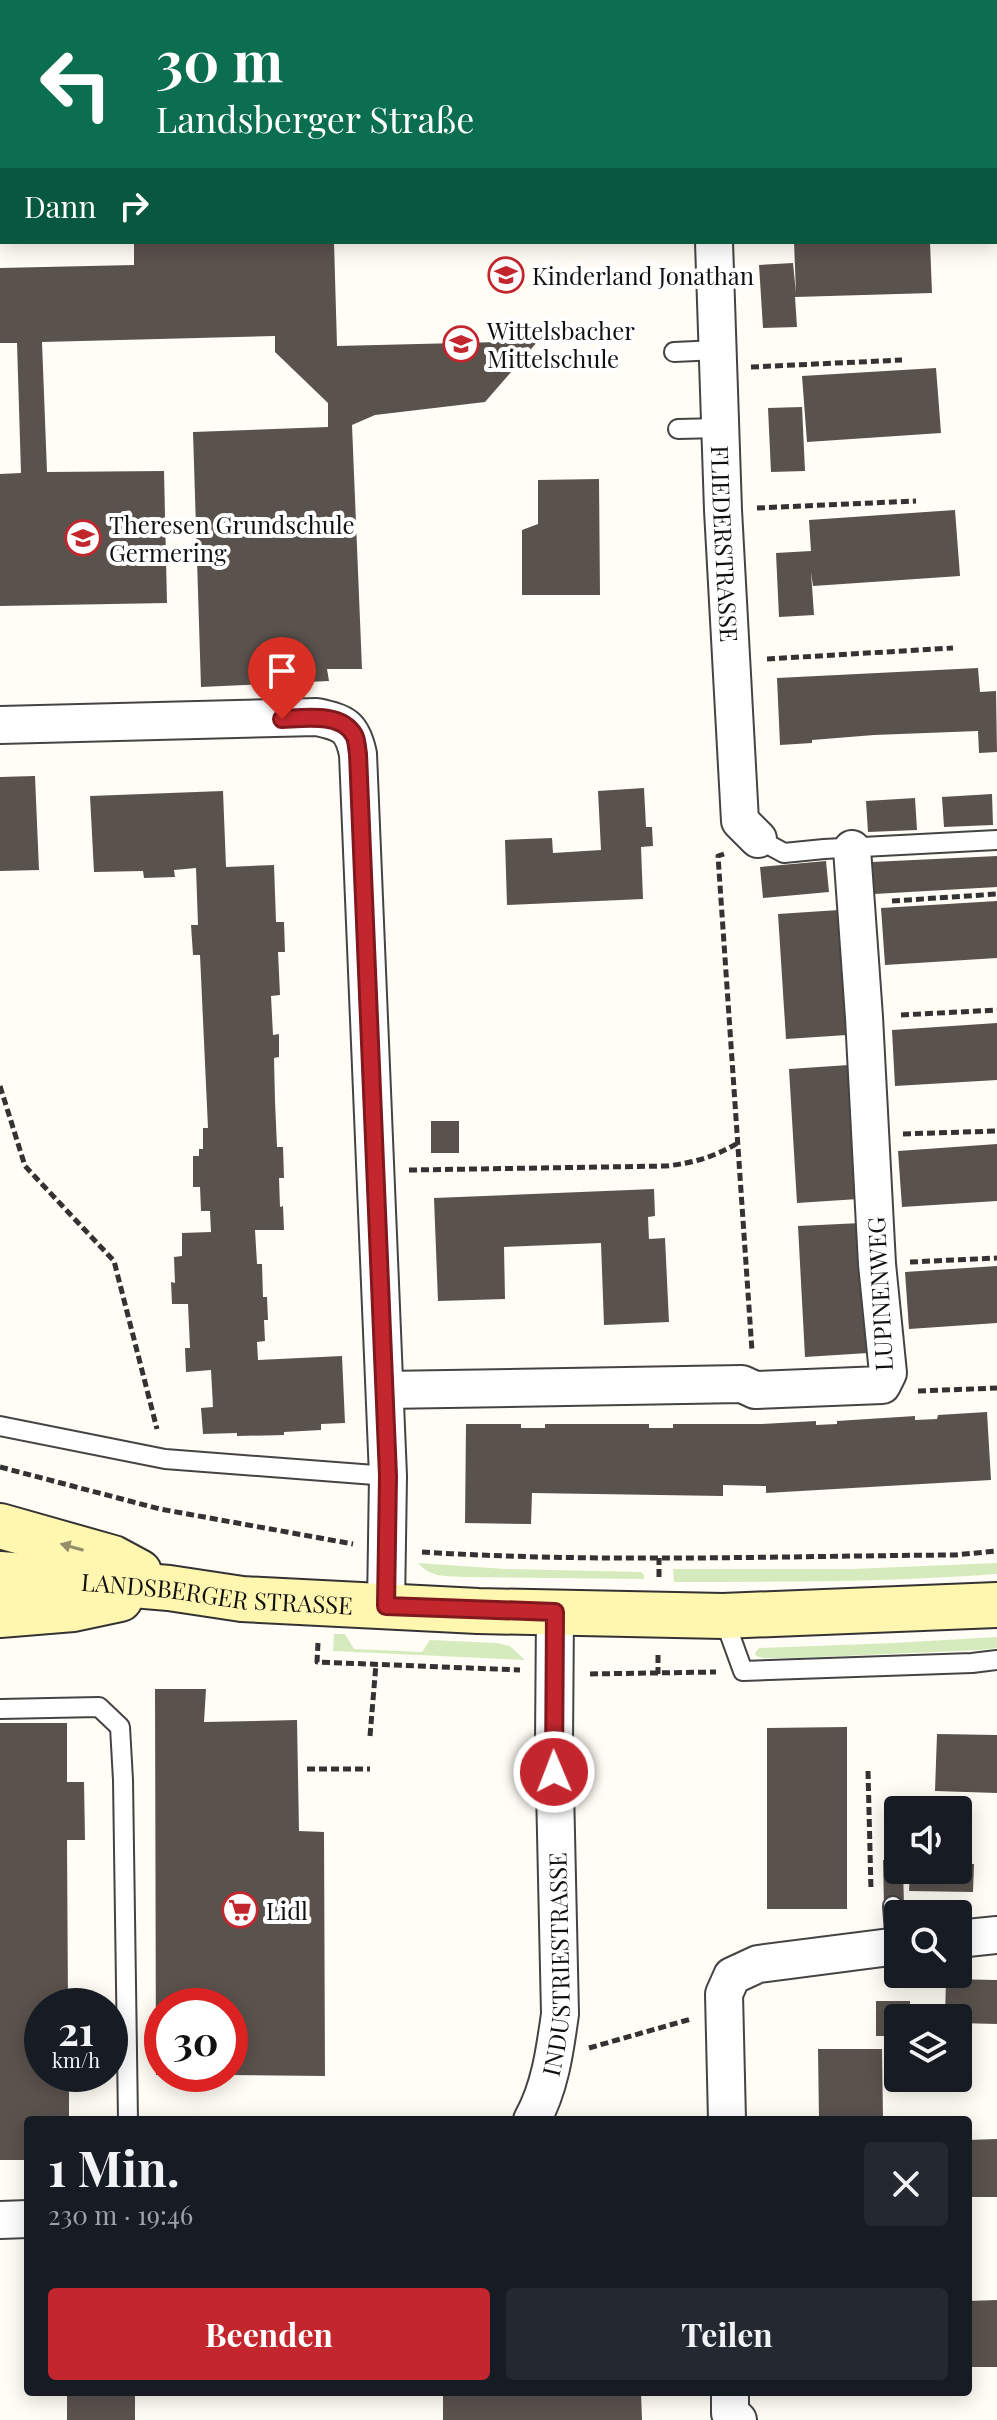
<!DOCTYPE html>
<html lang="de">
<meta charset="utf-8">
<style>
:root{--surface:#171b24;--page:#242831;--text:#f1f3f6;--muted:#9ea1a6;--accent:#c4262e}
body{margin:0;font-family:"Playfair Display",serif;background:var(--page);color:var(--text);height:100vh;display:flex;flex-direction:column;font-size:30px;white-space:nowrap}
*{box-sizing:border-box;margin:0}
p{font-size:26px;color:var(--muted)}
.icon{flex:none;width:44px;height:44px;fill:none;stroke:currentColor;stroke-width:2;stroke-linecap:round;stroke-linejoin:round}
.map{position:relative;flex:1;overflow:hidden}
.side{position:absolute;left:24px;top:2116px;width:948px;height:280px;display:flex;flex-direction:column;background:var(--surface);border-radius:8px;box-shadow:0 4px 20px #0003}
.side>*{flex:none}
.hud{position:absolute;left:0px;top:0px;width:998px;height:244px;box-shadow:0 4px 20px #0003;background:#0b6e4f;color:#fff;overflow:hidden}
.tools{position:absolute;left:884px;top:1796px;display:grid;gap:16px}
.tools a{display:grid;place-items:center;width:88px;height:88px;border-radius:8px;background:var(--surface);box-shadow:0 4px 20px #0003;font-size:40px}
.speed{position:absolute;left:24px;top:1988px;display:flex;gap:16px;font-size:40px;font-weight:700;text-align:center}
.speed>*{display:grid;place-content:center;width:104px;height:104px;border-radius:50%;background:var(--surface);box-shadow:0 4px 20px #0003;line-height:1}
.speed small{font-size:20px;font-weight:400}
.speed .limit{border:12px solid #d22;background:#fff;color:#111}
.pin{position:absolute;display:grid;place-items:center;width:68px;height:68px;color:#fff;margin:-82px -34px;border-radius:50% 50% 50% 0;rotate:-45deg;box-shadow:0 0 8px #0007}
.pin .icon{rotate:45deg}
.me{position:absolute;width:88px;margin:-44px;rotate:359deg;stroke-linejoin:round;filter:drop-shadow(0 0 6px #0008)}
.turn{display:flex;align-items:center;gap:28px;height:168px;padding:0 24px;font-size:36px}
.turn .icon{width:104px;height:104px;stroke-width:2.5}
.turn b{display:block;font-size:56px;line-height:68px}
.then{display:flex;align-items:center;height:76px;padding:0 24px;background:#0003;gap:16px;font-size:30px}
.round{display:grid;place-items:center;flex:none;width:84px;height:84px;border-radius:8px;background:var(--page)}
.summary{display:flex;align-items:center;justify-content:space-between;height:136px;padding:0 24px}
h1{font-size:48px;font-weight:700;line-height:60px}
.action{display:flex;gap:16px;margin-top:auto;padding:16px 24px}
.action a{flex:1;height:92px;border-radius:8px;background:var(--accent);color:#fff;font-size:32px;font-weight:700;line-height:92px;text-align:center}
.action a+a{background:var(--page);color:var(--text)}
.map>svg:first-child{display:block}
</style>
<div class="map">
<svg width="997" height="2420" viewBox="0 0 997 2420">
<rect width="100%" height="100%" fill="#fffdf5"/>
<path fill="#d5ebbd" d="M418 1563 505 1569 641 1572 644 1575V1579L462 1577C444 1576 430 1577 418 1563Z
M997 1563V1574C889 1582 782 1582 674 1582L673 1569H852Z
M334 1634H345L354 1649 422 1652 430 1640 497 1643 510 1646 525 1660 333 1651Z
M997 1637V1648L981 1650 796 1658H763L756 1656 755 1653 759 1648 894 1643Z"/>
<path fill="#5a524d" d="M134 242H334L337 346 538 341 485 402 375 415 352 425 362 669H327L329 681 201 687 193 432 328 427V403L275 352V336L42 342 47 472 164 471 167 603 0 606V474L21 473 17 343H0V268L134 265Z
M794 242H930L932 293 795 297 797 327 763 328 759 265 793 263 796 293Z
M936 368 941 433 807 442 802 376Z
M802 407 805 471 771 472 768 408Z
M599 479 600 595H522V530L538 524V480Z
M955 510 960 576 813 586 811 572 814 615 779 617 776 553 811 551 809 520Z
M978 668 980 692 996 691 997 752 979 753 978 731 874 735 812 740V743L780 745 777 678Z
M35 776 39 870 0 871V777Z
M644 788 646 827H652L653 846 641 847 643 899 507 905 505 840 552 838 553 853 601 850 598 791Z
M223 791 226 867 274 865 276 922H284L285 952H278L280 995 271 996 273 1035 279 1034V1057L274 1058 275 1101 277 1147H283L284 1178H279L280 1207 283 1206 284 1230H255L257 1264H262L263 1297H267L268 1320H264L265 1341 257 1342 258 1360 342 1356 345 1423 321 1424V1430L284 1432V1435L237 1436V1433L203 1434 201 1408 213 1407 211 1370 186 1372 185 1348H190L188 1304H172L171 1282 175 1283 174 1257 182 1256V1233L211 1232 210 1211H201L200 1187H193V1156H199V1149H203V1128H208L200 955H193L191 925H198L196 868 174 870 175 877 144 878 143 871 94 872 90 796Z
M992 794 993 825 944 827 942 797Z
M915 798 917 830 868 832 866 801Z
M997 856V887L874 894 872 862Z
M826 861 829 892 763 898 760 867Z
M997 901V958L885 965 881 908Z
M839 910 847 1035 786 1039 778 914Z
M997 1023V1080L895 1086 892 1030Z
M849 1065 858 1199 797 1203 789 1069Z
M431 1121H459V1153H431Z
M997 1144V1201L902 1207 898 1151Z
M654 1189 655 1216 648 1217 649 1239 665 1238 669 1322 604 1325 601 1243 504 1247 505 1299 438 1301 434 1198Z
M861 1223 868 1353 805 1357 798 1226Z
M997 1266V1323L909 1329 905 1272Z
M987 1412 991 1480 766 1493V1486L723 1485V1496L532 1493 531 1524 465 1523 466 1424H521V1428H545V1424H649V1428H673V1424H762L816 1421V1425L837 1424V1421L915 1416V1420L937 1419 938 1415Z
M155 1689H206L204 1722 297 1720 299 1831 324 1832 325 2076 230 2075V2006H162V2075H156Z
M0 1723H67V1782H84L85 1840H67L68 2006H42V2074H69V2120H28V2160H0Z
M847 1727V1909H767V1728Z
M937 1734 997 1735V1793L935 1791Z
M883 1860H898V1870H903L904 1906H884Z
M958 1863 974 1864 973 1892 909 1891 910 1870H958Z
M946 1979 997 1980V2024L958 2023V2018H945Z
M876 2001H910V2018H898V2036H876Z
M818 2049H882L883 2120H819Z
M997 2139V2197H968V2140Z
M997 2300V2367H968V2301Z
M67 2392H135V2420H67Z
M443 2392H641L642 2420H443Z"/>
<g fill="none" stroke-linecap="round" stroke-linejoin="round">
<defs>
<path id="service" d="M674 352 718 350
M678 429 720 428
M758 839 784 853 824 849 997 840
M0 1426 165 1459 388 1476
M723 1616 743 1671 972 1663 997 1660
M0 1709 99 1707 120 1727 123 1780 128 2120
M893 1906 896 1947"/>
<g id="minor">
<path d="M699 0V2"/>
<path id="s1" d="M714 242 723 510 740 821 758 839"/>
<path d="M0 725 317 717C344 723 352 726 358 754L388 1476 386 1606"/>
<path d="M385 1390 742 1384 755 1390 882 1385 888 1373 877 1264 864 1017 852 849"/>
<path d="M958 1939 997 1935"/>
<path id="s2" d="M532 2120C550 2088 555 2050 560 2014L554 1743 555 1612"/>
<path d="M727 2120 724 1994 732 1976 758 1964 898 1946"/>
<path d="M0 2220 28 2219"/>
<path d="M730 2392V2413L738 2420"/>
</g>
<g id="secondary">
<path d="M0 1526 113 1558 139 1572"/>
<path id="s3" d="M0 1574 169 1588 242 1599 478 1611 723 1616 997 1605"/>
<path d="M0 1615 73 1609 120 1599"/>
</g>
</defs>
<use href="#service" stroke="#444" stroke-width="22"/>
<use href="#minor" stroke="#444" stroke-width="40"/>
<use href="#secondary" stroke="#333" stroke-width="48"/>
<path stroke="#333" stroke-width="5" stroke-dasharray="8 4" stroke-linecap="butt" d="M561 0V2
M751 367 902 360
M757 508 916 501
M767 659 953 648
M724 854 718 856 752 1351
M892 901 997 894
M901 1015 997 1010
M0 1086 25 1166 114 1261 157 1429
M903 1134 997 1131
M409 1170 666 1166C693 1163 714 1157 738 1143
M910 1262 997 1258
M918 1391 997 1388
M0 1467 160 1509 353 1544
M422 1552C599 1563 777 1556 954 1555L997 1551
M659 1577V1558
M318 1643 317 1662 520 1670
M658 1655V1674
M590 1674 716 1672
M370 1736 376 1664
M307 1769H370
M868 1771 871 1890
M589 2048 691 2019"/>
<use href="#service" stroke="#fff" stroke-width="18"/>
<use href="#minor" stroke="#fff" stroke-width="36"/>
<use href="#secondary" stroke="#fff6b0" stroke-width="44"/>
</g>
<defs><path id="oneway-solid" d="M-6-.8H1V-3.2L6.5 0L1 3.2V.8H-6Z" transform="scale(2)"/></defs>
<use fill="#948f68" href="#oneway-solid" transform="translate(72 1547) rotate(-164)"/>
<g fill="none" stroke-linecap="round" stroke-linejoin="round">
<defs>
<path id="route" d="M282 719C304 718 341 712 354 735 357 740 357 749 358 754L388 1476 386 1606 555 1612 554 1772"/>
</defs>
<use href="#route" stroke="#7f191e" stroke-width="20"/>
<use href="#route" stroke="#c4262e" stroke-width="14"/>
</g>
<defs>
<symbol id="school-ring" viewBox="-11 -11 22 22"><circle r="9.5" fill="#fff" stroke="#c4262e" stroke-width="1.5"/><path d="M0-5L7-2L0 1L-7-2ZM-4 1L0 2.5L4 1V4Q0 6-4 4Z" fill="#c4262e"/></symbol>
<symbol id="supermarket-ring" viewBox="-11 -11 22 22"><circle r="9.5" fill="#fff" stroke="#c4262e" stroke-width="1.5"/><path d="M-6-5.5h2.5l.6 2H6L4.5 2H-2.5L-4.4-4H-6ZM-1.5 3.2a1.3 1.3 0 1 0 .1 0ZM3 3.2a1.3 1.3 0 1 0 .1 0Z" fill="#c4262e"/></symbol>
</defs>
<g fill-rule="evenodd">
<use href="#school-ring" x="486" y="255" width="40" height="40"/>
<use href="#school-ring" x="441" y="324" width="40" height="40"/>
<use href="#school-ring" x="63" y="518" width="40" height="40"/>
<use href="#supermarket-ring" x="220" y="1890" width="40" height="40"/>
</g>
<g text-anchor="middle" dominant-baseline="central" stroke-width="8" stroke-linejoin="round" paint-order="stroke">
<g font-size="24" fill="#111" stroke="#fff" text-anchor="start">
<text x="532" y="275">Kinderland Jonathan</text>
<text x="487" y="330">Wittelsbacher<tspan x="487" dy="28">Mittelschule</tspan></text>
<text x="109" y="524">Theresen Grundschule<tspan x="109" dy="28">Germering</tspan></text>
<text x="266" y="1910">Lidl</text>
</g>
<g font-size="24" fill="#111" stroke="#fff">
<text stroke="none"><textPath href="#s1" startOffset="302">FLIEDERSTRASSE</textPath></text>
<text transform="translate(879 1294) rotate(-93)">LUPINENWEG</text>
<text stroke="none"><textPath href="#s3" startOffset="218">LANDSBERGER STRASSE</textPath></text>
<text stroke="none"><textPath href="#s2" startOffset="160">INDUSTRIESTRASSE</textPath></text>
</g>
</g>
</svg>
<div class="tools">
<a><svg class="icon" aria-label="sound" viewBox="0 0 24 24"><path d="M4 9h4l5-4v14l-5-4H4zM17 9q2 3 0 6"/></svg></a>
<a><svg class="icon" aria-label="search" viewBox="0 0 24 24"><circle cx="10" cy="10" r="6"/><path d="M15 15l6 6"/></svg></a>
<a><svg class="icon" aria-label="layers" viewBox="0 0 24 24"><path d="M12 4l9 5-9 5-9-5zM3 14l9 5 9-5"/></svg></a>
</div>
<div class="speed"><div>21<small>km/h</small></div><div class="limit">30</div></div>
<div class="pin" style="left:282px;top:719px;background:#d93025"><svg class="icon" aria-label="arrive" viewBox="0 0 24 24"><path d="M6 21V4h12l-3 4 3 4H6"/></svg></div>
<svg class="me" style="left:554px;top:1772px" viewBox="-20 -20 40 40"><circle r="17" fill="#c4262e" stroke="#fff" stroke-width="3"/><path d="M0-11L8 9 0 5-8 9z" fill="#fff"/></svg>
<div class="hud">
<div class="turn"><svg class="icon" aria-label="left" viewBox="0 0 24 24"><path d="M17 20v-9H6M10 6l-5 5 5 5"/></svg><div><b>30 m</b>Landsberger Straße</div></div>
<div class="then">Dann<svg class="icon" aria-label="right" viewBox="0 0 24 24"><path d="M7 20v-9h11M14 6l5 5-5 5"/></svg></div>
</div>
<section class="side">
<div class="summary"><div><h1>1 Min.</h1><p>230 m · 19:46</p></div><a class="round"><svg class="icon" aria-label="close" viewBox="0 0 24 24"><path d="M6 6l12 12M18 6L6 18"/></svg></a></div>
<div class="action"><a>Beenden</a><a>Teilen</a></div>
</section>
</div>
